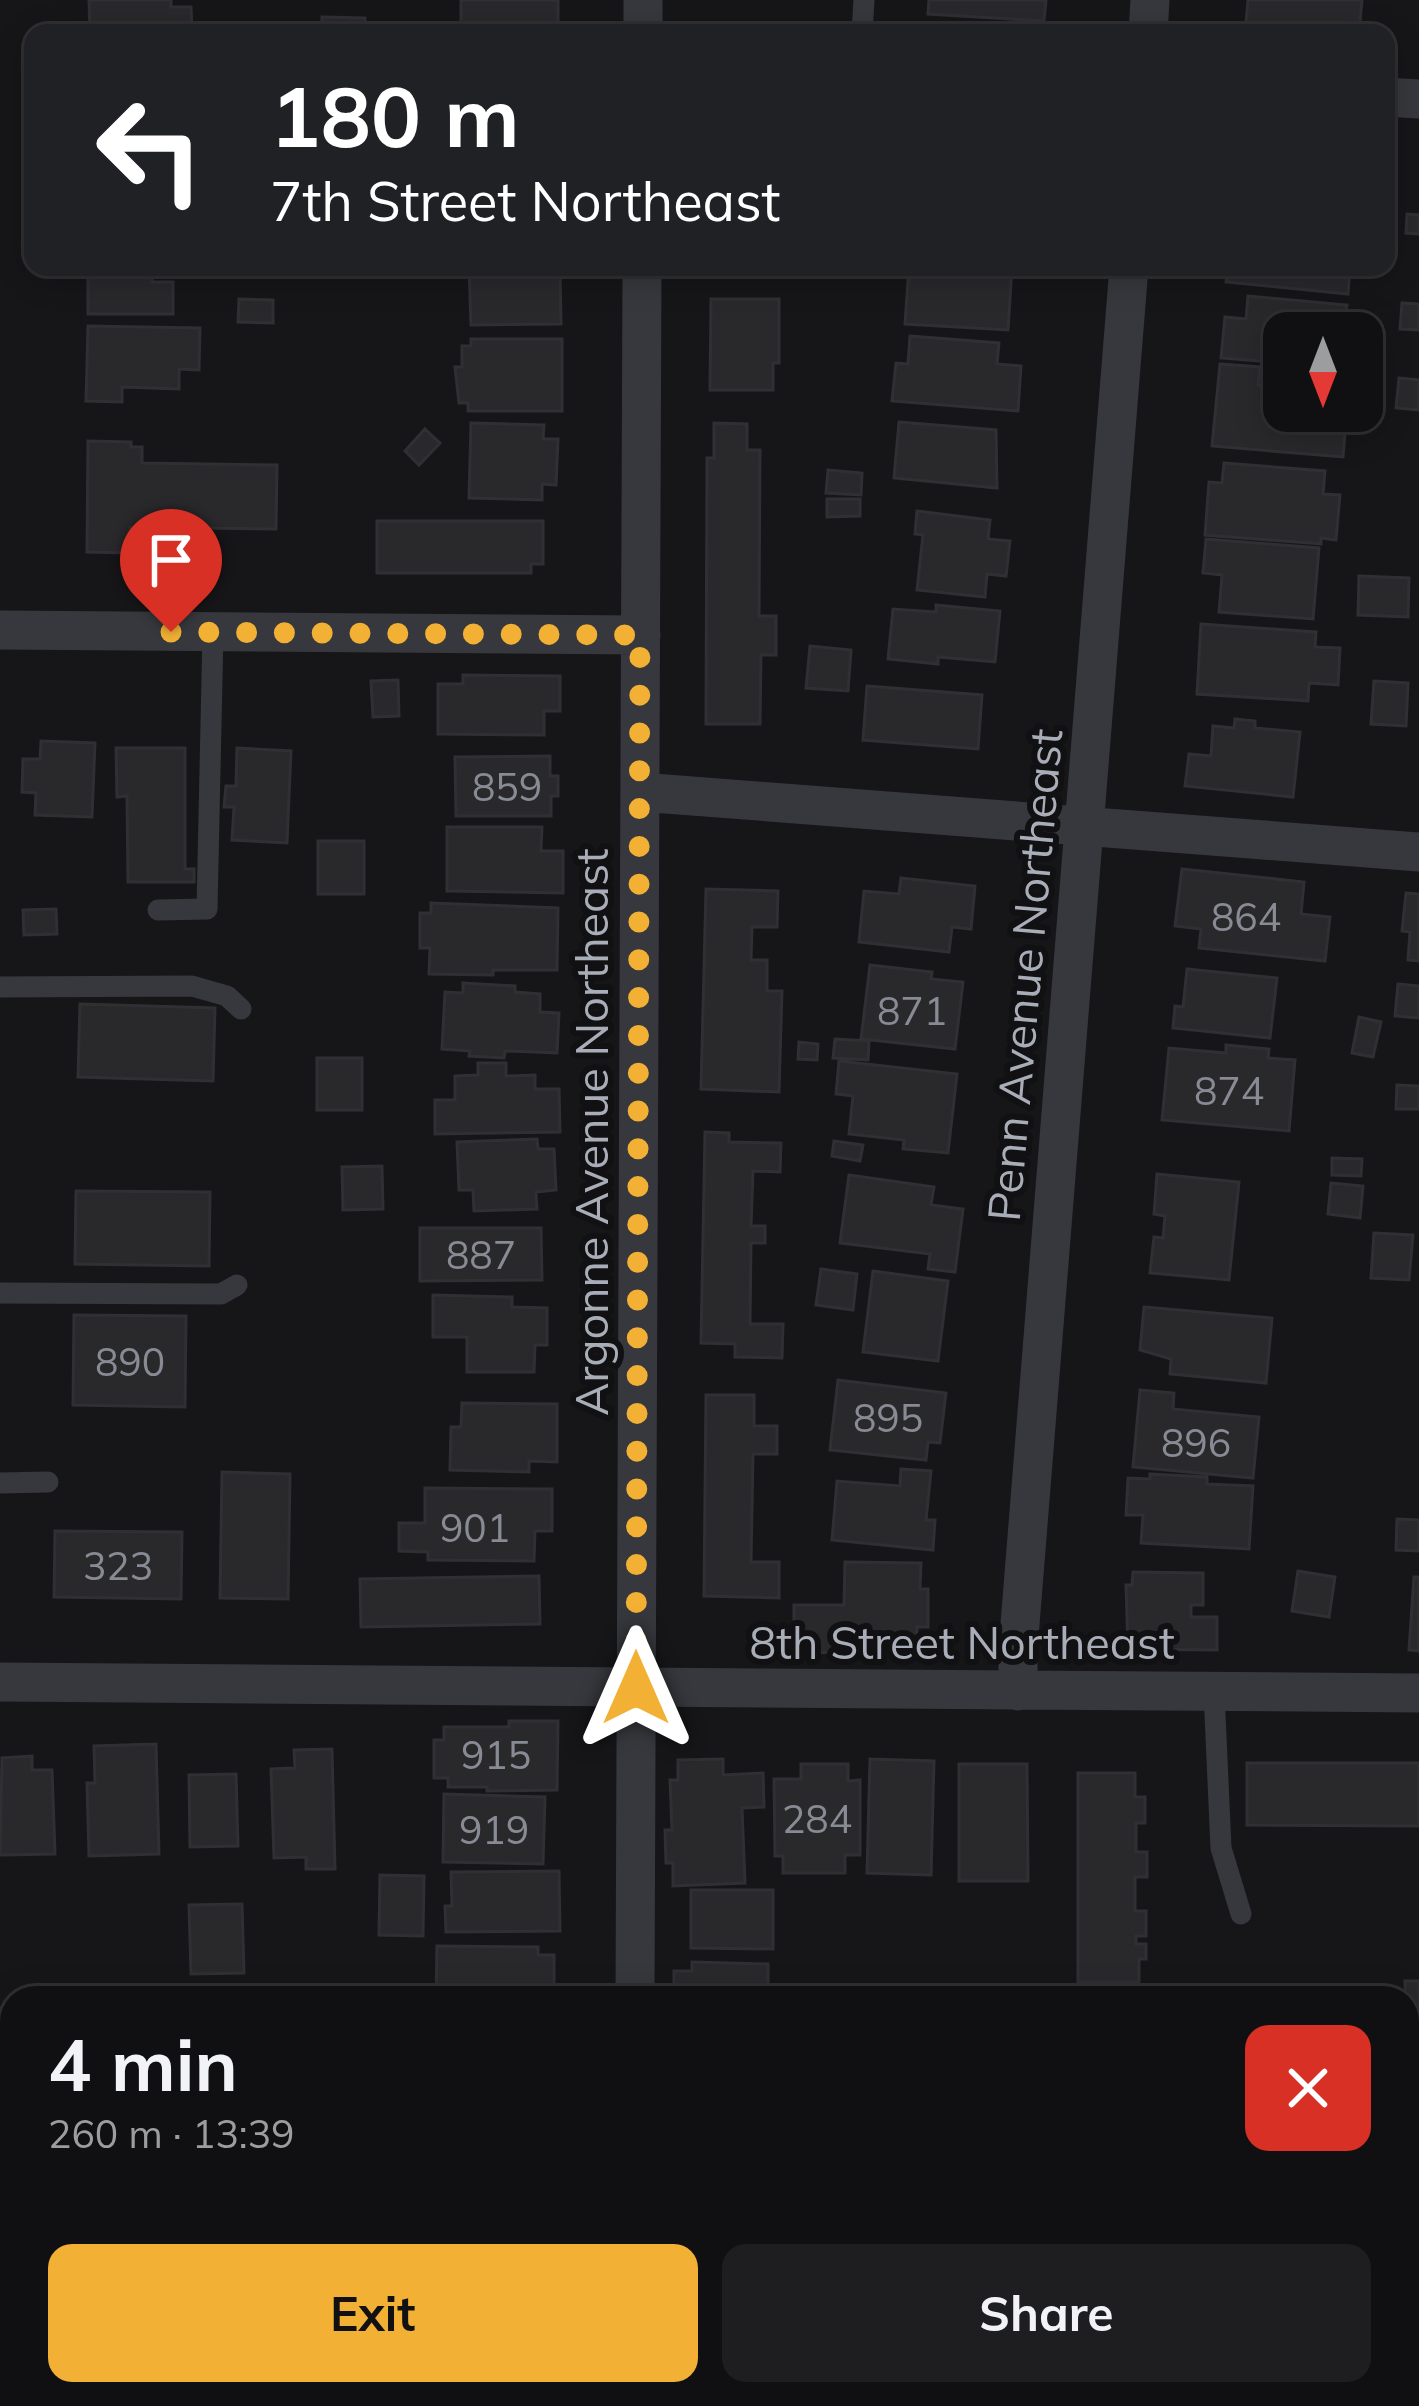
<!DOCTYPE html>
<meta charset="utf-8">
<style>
:root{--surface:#101012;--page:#1e1e20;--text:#f1f3f6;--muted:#9c9d9f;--line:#303032;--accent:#f2b134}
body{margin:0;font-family:Mulish,sans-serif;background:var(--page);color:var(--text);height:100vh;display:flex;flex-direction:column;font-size:45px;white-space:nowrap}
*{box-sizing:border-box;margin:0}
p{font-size:39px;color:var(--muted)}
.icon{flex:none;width:66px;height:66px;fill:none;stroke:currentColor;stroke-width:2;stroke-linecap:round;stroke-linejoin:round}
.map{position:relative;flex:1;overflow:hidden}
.side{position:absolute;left:0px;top:1986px;width:1419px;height:420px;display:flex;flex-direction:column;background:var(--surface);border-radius:36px 36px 0 0;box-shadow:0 6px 30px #0003,0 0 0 3px var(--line)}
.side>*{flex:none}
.hud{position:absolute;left:24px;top:24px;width:1371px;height:252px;border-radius:24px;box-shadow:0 6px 30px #0003,0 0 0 3px var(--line);background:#202124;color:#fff;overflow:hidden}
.needle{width:78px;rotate:180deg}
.fabs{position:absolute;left:1263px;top:312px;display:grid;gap:24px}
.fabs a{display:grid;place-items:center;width:120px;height:120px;border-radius:24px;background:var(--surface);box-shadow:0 6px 30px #0003,0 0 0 3px var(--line);font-size:60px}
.pin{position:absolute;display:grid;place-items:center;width:102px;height:102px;color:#fff;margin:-123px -51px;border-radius:50% 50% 50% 0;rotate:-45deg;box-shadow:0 0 12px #0007}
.pin .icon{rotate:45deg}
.me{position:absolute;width:132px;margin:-66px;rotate:0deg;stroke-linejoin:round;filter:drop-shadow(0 0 9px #0008)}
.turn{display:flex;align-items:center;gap:42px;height:252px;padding:0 48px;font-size:54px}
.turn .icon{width:156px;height:156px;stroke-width:2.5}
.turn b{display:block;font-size:84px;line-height:102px}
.round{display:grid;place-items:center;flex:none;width:126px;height:126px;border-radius:24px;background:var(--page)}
.headline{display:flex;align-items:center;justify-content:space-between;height:204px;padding:0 48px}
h1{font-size:72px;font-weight:700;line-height:90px}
.cta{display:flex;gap:24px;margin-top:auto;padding:24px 48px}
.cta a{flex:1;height:138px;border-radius:24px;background:var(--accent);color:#111;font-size:48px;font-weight:700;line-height:138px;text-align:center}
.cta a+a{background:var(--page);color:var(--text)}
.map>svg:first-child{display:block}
</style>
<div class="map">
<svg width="1419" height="2406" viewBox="0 0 1419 2406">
<rect width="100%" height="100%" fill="#161618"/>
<path fill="#29292c" stroke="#303034" stroke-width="3" d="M89 0H171V7H191L192 33H90Z
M461 0H558V27H554V33H461Z
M929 0H1046L1044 21 928 14Z
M1248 0H1362L1359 33H1245Z
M322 17 365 18 364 33H321Z
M1407 214 1419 215V234L1406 233Z
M88 267H152V282H173V314H88Z
M469 267H560L561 324 471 325Z
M712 267H781V275L712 274Z
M909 267H1012L1008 330 905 324Z
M1228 267H1350L1348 294 1226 282Z
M1248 296 1347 305 1344 333H1284V363L1221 358 1225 317 1246 319Z
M239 299 273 300V323L238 322Z
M711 299H779V363H773V390H710Z
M1402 303 1419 304V330L1400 329Z
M88 326 200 328 199 370 179 369V389L122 387V402L86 401Z
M910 336 999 343 997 364 1021 366 1018 411 892 401 896 363 908 364Z
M471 339H562V411H468V403H459L455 367H462V346H471Z
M1220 364 1260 367 1258 385 1284 388V411H1335L1333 432 1345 433 1343 457 1212 446Z
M1399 378 1419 380V410L1396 408Z
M899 422 996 430 997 488 894 478Z
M471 423 544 425 543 439H558L556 485 542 484V500L469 498Z
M714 423 747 424V450H760L759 616H776V655H761L760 724H706L707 458H714Z
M425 429 440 443 419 465 405 451Z
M88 441 131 442V447H142V463L277 465 276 529 130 527V553L87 552Z
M1224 463 1325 471 1323 494 1340 495 1336 540 1321 538V544L1205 535 1209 482 1222 483Z
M828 470 862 473 861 495 826 493Z
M827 499H860V516L827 517Z
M917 511 990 520 988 539 1010 541 1006 576 987 574 985 597 917 590 923 535 915 534Z
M377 521H543V564H531V573H377Z
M1206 539 1319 548 1313 619 1219 612 1222 575 1203 573Z
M1359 576 1409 578 1408 617 1358 615Z
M936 605 1000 611 995 662 938 657V664L888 659 893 609 936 612Z
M1201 624 1316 632 1315 647 1340 648 1338 685 1309 683 1308 701 1197 694Z
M810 646 851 650 848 691 806 688Z
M463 675 560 676V711H544V735L438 734V684H463Z
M398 680 399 716 373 717 371 681Z
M1374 681 1408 683 1406 726 1371 724Z
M867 686 982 695 978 749 863 740Z
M1235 719 1255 721V728L1300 732 1293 797 1185 786 1189 754 1211 756 1213 726 1234 728Z
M41 741 95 743 92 817 35 815 36 793 22 792 23 759H40Z
M116 748H185V869H194V882H128L127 796 117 797Z
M237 748 291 751 287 843 232 840 234 807H224L226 786H236Z
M550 756V776H558V796H551V816H456L455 757Z
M447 827H542L541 851H563V893L447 891Z
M318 841H364V894H318Z
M1182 869 1304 882 1301 914 1330 917 1325 961 1199 948 1201 929 1175 926Z
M901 878 975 886 971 929 952 927 949 952 859 942 864 891 899 894Z
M706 889 778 891 777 927H752L751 960H767V991H782L779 1092 701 1089Z
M1406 893 1419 894V961L1408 960 1410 932 1402 931Z
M431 903 558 908 557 970H493V975L429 974 430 948H420V913H431Z
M56 909 57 934 24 935 23 910Z
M870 965 932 972 931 979 963 982 955 1049 861 1039Z
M1187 969 1277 978 1270 1038 1173 1028 1175 1006 1183 1007Z
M463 983 515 986V992L540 994V1012L559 1013 557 1053 505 1051 504 1058 469 1056 470 1051 442 1049 445 992 463 993Z
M1398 984 1419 986V1018L1395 1016Z
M80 1004 215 1008 213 1081 78 1077Z
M1359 1017 1381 1022 1373 1057 1352 1053Z
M835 1039 869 1041 868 1060 833 1058Z
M799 1042 818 1044 817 1060 798 1059Z
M1226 1045 1269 1049 1268 1058 1295 1060 1289 1131 1162 1120 1169 1048 1226 1053Z
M317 1058H362V1110H317Z
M839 1061 957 1074 948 1153 903 1149 904 1140 849 1134 853 1096 836 1094Z
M478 1063H506V1076L535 1075V1089H559L560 1132 435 1134V1100H455V1076L478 1075Z
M1397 1085 1419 1086V1109H1396Z
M705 1132 729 1133V1142L781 1143 780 1172 753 1171 751 1226H765V1243H751L750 1324H783L782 1358 735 1357V1344L701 1343Z
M537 1139 538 1149H554L556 1190 536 1192 537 1209 474 1211 473 1190H459L457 1142Z
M834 1141 863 1145 860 1161 832 1156Z
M1332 1158 1362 1159 1361 1176 1332 1175Z
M382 1166 383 1209 343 1210 342 1167Z
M1157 1174 1239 1182 1229 1280 1150 1273 1154 1237 1163 1238 1165 1216 1154 1214Z
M849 1175 934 1187 931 1205 963 1209 955 1272 928 1269 930 1254 840 1243Z
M1331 1183 1363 1186 1360 1218 1328 1214Z
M76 1191 210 1192 209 1266 75 1264Z
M420 1228H541L542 1280 420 1281Z
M1374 1233 1413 1235 1409 1280 1371 1278Z
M821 1269 857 1274 853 1310 816 1305Z
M873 1271 948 1281 938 1361 863 1352Z
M433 1295 512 1297V1307L547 1308V1345H535L534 1372H467V1337H433Z
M1144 1307 1272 1318 1266 1383 1170 1374 1171 1359 1140 1350Z
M74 1315 186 1316 185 1407 73 1405Z
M838 1380 946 1393 940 1443 928 1442 926 1460 830 1450Z
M1140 1390 1174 1393 1173 1409 1259 1417 1253 1478 1133 1467Z
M706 1395H754V1426H777V1454H753L751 1562H779V1598L704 1596Z
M462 1403 557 1404V1462L529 1461V1472L450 1470 451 1427H461Z
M901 1469 931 1471 926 1520H935L933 1550 832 1540 837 1481 900 1486Z
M222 1472 290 1474 288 1599 220 1598Z
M1150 1474 1207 1477V1484L1253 1486 1249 1549 1141 1543 1143 1515H1126L1128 1478 1150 1479Z
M425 1488 552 1489V1531H535L534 1561 428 1560V1552L399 1551V1523H425Z
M1397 1519 1419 1520V1551L1396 1550Z
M55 1531 182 1532 181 1599 54 1597Z
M845 1562 921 1563 920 1589H928V1627H917L916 1654 794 1652V1605H844Z
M1298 1571 1335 1577 1329 1617 1292 1611Z
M1133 1572 1203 1573V1605H1191V1617H1217V1650L1128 1649 1126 1585H1132Z
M539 1576 540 1624 361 1627 360 1579Z
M1414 1577H1419V1651L1409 1650Z
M509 1721H558L557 1790 487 1791V1787H448V1778H434V1740H444V1727H509Z
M156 1744 159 1854 89 1856 87 1783H95L94 1746Z
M332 1749 335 1869H306V1857L274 1858 271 1769 295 1768 294 1750Z
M32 1756V1770H52L55 1854 0 1855 2 1758Z
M723 1759V1775L763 1773 764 1807 742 1808 745 1883 673 1886V1863H666L665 1830H672L670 1780H678V1760Z
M870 1759 934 1761 931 1875 867 1873Z
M1247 1763H1419V1826L1247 1825Z
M801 1764H848V1781L860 1780V1855H845V1873H783V1856H775L774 1779H801Z
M959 1764H1027L1028 1881H959Z
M1078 1773H1135V1797H1145V1823H1136V1852H1147V1877H1135V1911H1146V1936H1136V1944H1146V1959H1139V1982H1078Z
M236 1774 238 1846 190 1847 189 1775Z
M444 1794 545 1797 543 1864 443 1862Z
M559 1871 560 1931 446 1932 445 1906H452L451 1872Z
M380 1875 424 1876 423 1936 379 1935Z
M691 1890H773V1949L691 1948Z
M242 1904 244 1973 191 1974 189 1905Z
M437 1946 538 1947V1955H554V1998H436Z
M692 1962 768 1964V1998H674V1971H692Z
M1405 1981H1419V2049H1407Z
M1415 2062H1419V2140H1407V2073L1415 2072Z
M0 2153H12V2262L0 2263Z
M1411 2159H1419V2201H1410Z
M1407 2237 1419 2238V2310H1407Z
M1302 2394 1419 2396V2406H1301Z"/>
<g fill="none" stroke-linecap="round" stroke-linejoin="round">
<path stroke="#37383d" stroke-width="21" d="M862 33 864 0
M158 910 207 909 213 632
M0 987 192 986 227 996 241 1009
M0 1293 221 1294 237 1285
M0 1483 48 1482
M1214 1692 1221 1848 1241 1914
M847 2394V2406"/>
<path stroke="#37383d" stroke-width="39" d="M643 33V0
M1148 33 1150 0
M1386 97 1419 99
M0 630 641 635
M640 792 1419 852
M0 1682 1419 1693
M1018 1691V1649L1129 267
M635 1998 642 267
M0 2353H12
M1407 2355H1419
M639 2394 640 2406"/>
</g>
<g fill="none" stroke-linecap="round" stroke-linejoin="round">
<path stroke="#f2b134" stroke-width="21" stroke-dasharray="0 37.8" d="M171 632 640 635 636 1688"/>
</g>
<g text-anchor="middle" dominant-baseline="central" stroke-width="12" stroke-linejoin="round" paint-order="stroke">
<g font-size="39" fill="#888b94">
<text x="507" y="786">859</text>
<text x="1246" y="916">864</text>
<text x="912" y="1010">871</text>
<text x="1229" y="1090">874</text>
<text x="481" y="1254">887</text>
<text x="130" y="1361">890</text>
<text x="888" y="1417">895</text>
<text x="1196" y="1442">896</text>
<text x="475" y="1527">901</text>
<text x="118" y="1565">323</text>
<text x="496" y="1754">915</text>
<text x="817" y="1818">284</text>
<text x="494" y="1829">919</text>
</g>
<g font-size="45" fill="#a8adb8" stroke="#111113">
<text transform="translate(1024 975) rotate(-85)">Penn Avenue Northeast</text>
<text transform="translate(591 1132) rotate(-90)">Argonne Avenue Northeast</text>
<text x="962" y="1642">8th Street Northeast</text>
</g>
</g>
</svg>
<div class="fabs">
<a><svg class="needle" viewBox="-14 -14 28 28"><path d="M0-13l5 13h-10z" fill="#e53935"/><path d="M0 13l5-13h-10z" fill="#9c9d9f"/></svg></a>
</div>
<div class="pin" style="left:171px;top:632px;background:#d93025"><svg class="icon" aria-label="arrive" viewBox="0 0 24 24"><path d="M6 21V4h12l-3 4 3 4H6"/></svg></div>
<svg class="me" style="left:636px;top:1688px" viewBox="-20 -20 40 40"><path d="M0-17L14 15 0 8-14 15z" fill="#f2b134" stroke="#fff" stroke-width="4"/></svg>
<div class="hud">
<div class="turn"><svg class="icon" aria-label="left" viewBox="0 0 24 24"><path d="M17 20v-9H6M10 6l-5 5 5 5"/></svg><div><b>180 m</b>7th Street Northeast</div></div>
</div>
<section class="side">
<div class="headline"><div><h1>4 min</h1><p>260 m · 13:39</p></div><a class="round" style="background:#d93025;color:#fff"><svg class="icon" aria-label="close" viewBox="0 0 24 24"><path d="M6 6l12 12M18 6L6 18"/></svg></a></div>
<div class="cta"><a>Exit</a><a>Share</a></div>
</section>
</div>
